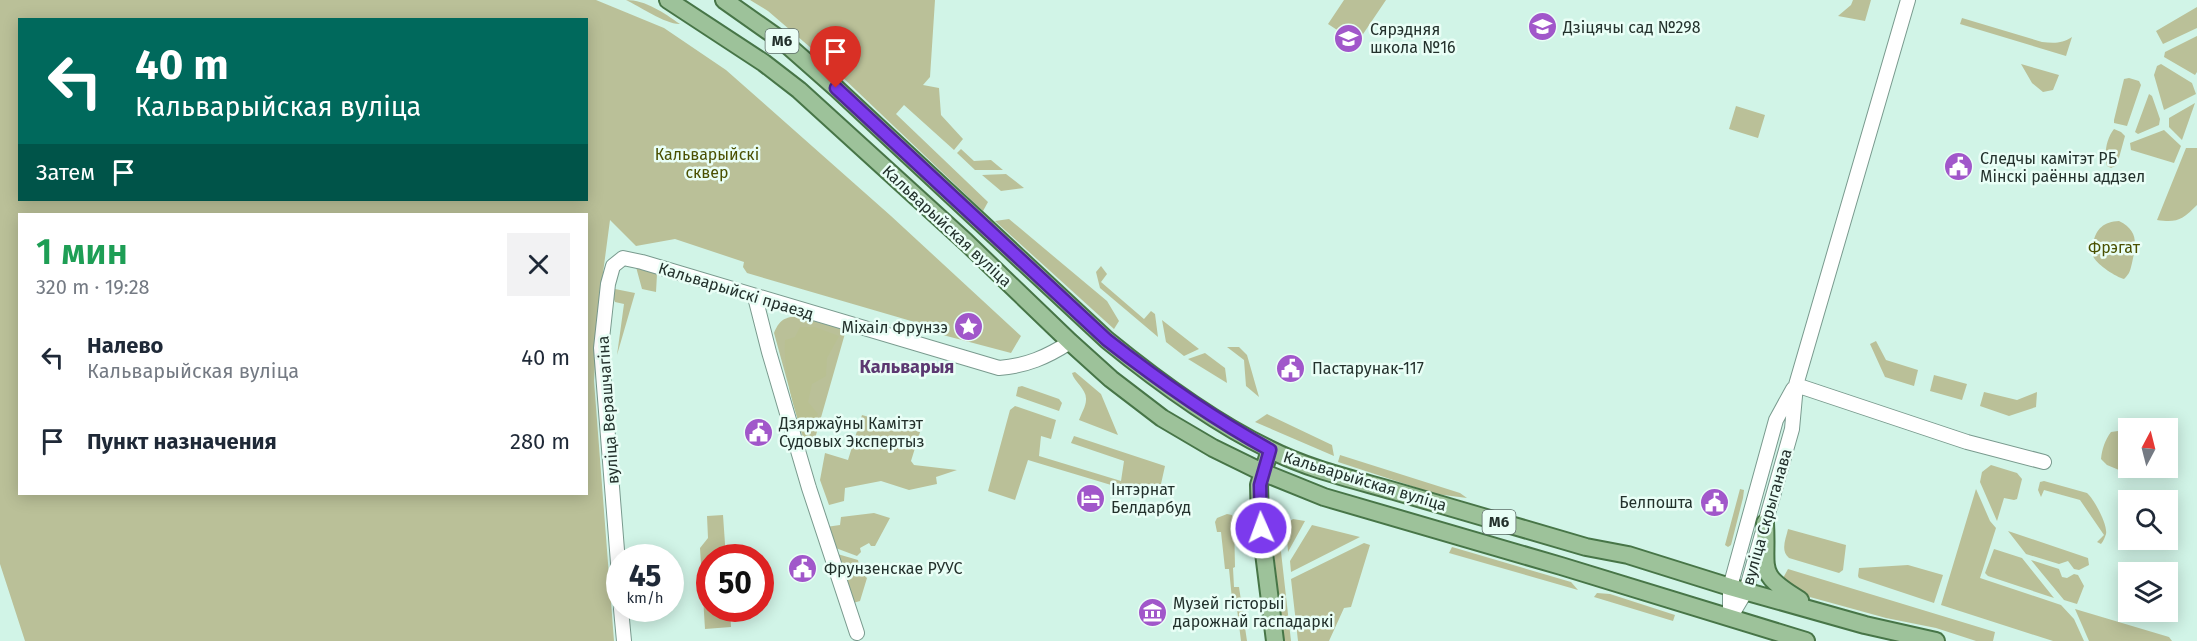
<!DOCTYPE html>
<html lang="ru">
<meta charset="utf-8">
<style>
:root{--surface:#fff;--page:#f2f2f3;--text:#1f2937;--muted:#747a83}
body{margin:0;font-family:"Fira Sans",sans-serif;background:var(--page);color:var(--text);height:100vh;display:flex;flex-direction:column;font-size:22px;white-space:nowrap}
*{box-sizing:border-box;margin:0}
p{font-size:20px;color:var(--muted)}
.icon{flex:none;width:33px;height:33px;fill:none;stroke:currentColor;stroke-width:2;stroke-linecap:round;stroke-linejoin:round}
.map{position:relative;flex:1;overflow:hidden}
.side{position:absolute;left:18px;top:213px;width:570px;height:282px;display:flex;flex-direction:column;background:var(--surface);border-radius:0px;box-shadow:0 3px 15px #0003}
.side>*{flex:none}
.banner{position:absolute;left:18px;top:18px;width:570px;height:183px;border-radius:0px;box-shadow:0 3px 15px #0003;background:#00695c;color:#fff;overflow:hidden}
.needle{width:39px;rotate:7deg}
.controls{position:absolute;left:2118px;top:418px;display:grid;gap:12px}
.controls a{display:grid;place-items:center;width:60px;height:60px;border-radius:0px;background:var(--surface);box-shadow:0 3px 15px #0003;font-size:30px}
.speed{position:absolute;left:606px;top:544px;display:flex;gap:12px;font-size:30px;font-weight:700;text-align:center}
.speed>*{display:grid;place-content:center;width:78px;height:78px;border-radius:50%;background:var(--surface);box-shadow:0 3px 15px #0003;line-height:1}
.speed small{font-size:15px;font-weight:400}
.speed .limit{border:9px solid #d22;background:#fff;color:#111}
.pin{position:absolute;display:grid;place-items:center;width:51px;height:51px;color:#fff;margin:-62px -26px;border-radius:50% 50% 50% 0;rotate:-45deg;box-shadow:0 0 6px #0007}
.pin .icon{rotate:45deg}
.me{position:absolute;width:66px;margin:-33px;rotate:358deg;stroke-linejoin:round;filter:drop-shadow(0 0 4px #0008)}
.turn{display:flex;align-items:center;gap:21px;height:126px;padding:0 18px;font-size:27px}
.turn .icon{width:78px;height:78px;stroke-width:2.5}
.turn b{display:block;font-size:42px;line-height:51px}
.then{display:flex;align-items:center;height:57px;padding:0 18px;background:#0003;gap:12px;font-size:22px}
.round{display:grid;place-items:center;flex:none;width:63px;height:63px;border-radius:0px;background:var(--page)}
.summary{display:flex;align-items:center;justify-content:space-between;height:102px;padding:0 18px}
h1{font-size:36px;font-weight:600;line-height:45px;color:#1e9e55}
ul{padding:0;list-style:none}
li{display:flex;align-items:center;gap:18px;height:84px;padding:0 18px}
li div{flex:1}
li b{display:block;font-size:22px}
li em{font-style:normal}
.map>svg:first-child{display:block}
</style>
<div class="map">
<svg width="2197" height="641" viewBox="0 0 2197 641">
<rect width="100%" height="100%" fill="#d1f4e7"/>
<path fill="#bac098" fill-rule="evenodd" d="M0 0H596L664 28 726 70 891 216 1021 336 1011 353 924 330 918 323 747 273 743 267 744 262 675 239 636 246 610 220 598 311 594 381 614 641H25L0 564ZM20 20H586V200H20ZM20 214H586V494H20Z
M626 0C646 0 664 13 680 24 667 25 639 6 626 0Z
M750 0H935L930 77 923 85 939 88 941 115 963 139 954 150 904 105 896 114 988 202 983 211 818 54 768 11Z
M1344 0H1386L1357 43 1328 24Z
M1853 0H1871L1865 21 1838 16 1851 5Z
M2197 7V28L2163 44 2156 31Z
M1962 18 2042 42C2053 43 2062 44 2072 37L2066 56 1960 24Z
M2197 36V72L2195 75 2164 57 2165 52Z
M2021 64 2059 75 2053 90 2043 92 2032 83Z
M2161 64 2192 83 2196 94 2164 110 2154 75 2157 66Z
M2129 78 2139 81 2141 85 2127 126 2114 123V120L2124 79Z
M2149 94 2152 96 2160 119 2159 125 2138 134 2135 132Z
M2195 103 2182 140 2169 127V118Z
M1736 106 1765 115 1758 138 1729 129Z
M2114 129 2121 132 2125 136 2117 165 2111 168 2107 166C2104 154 2106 139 2114 129Z
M2164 130 2181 146 2174 163 2131 150 2130 143Z
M2186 148H2197V205C2182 220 2177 223 2157 220Z
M961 149 974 161 991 160 1003 170H975L957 153Z
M1006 174 1024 188 1001 191 982 175Z
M1009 219 1107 301 1119 321 1114 329 995 221Z
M2119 221C2139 231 2136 244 2132 263 2130 271 2130 273 2124 279 2116 277 2098 265 2094 258 2091 254 2093 248 2093 244 2096 228 2104 222 2119 221Z
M1101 266 1107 274 1101 282 1144 319 1151 311 1155 314 1158 337 1100 288 1096 272Z
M636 267 657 274 656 292 642 289Z
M615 289 635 293 617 355 624 304 615 302 613 297Z
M796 316 846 330 814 442 810 444 804 442 774 333C779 321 783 318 796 316Z
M1162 320 1199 349 1184 356 1166 342Z
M1876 341 1886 360 1918 370 1914 386 1885 377 1870 344Z
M1227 347H1239L1247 355 1259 397 1246 386 1244 360Z
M1205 353 1225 368 1227 383 1188 359Z
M1075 372 1101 394 1118 435 1079 420C1081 414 1086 406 1086 400 1087 389 1074 382 1072 373Z
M1934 375 1967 384 1962 400 1930 391Z
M1022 386 1059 399 1062 403 1059 411 1016 396 1018 387Z
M1984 392 2017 400 2037 392 2036 407 2009 416 1980 406Z
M1015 406 1056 420 1051 439 1041 436 1039 456 1121 481 1124 461 1071 443 1074 436 1165 466 1161 484 1153 491 1151 497 1028 460 1015 500 988 491 1010 410Z
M1267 414 1332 445 1334 456 1255 422Z
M862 415 920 432 911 461 914 465 957 470 936 477 937 484 909 490 881 481 845 488 844 501 829 505 820 480 825 453 848 460Z
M2118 431 2128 434V465L2119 470 2107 465 2101 459C2102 449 2105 440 2111 432Z
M1340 455 1460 493 1467 498 1436 494 1338 462Z
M1991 465 2017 473 2022 479 2017 499 2014 500 2004 498 1997 521 1980 482 1982 472Z
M2044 481 2087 493C2094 499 2108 525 2106 534 2105 537 2103 542 2101 544L2097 542 2104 535 2080 500 2044 490 2041 497 2038 490 2040 482Z
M1740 489 1744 490 1743 498 1731 545 1728 547 1725 545Z
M1976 489 1990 521 1996 528 1980 578 2061 605 2074 619 2084 641H2053L1941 605Z
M874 513 890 518 875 546H871L869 543 860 548 861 552 857 556 833 547 826 527 840 525 841 517Z
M1227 514 1232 515 1234 519 1235 567 1233 568 1234 587H1239L1247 641H1241L1237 609H1233L1229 569H1225L1221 532H1217L1215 522 1217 518Z
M723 515 726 558H710V609H730L731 627 705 629 700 548 708 538 707 516Z
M1293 519 1305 521 1288 552 1286 524Z
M1273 521 1278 525 1291 641H1283L1271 524Z
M1312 525 1360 537 1291 572 1290 561Z
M1788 529 1846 545 1843 570 1839 573 1789 558C1780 550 1786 539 1788 529Z
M2008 531 2088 558 2089 565 2079 570 2074 569 2068 561 2059 564 2026 554Z
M1364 543 1370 545 1351 607 1344 608 1329 641H1298L1291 579Z
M1452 547 1571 582 1578 590 1449 553Z
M1994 549 2022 558 2054 598 1988 576 1985 573Z
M834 553 858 560C860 570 858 570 867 578L860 601 853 603Z
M2031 560 2059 569 2062 577 2067 578 2074 574 2078 575 2084 586 2077 604 2064 600Z
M1908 565 1943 575 1934 603 1859 578 1858 576 1859 568Z
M1788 569 1995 632 1993 641H1976L1936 628 1886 618 1799 594 1785 585 1783 578Z
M1597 593 1610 594 1675 615 1673 621 1594 597Z
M2075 609 2169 637 2172 641H2089Z"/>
<path fill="#b9c092" d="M800 327H815L839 336 827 358 826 376 812 384 808 402 818 414 813 429 805 437C793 411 783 369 785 340L795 337Z"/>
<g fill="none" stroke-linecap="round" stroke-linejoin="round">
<defs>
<path id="minor" d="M755 297 769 352 809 488 857 633
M1796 385 1967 442 2044 462
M620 588 601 348 608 284 613 266 623 258 642 262 999 368C1026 366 1047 357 1070 342
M621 609 624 641
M1730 618 1746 591 1792 429 1796 385 1908 0
M1730 618V587L1776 420 1793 389"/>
<path id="major" d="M668 0 764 63 799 90 966 242 1070 342 1111 379 1162 418 1213 448 1262 472 1324 497 1561 566 1806 641
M724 0 785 43 836 88 1107 340C1155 379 1213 422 1269 449 1308 469 1352 479 1394 491 1458 510 1522 528 1586 547L1628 555 1730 587 1865 625 1936 641
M1270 450 1259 485 1260 521 1275 641
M1765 523C1768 571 1755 573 1800 600"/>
</defs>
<use href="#minor" stroke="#799a8e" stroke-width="16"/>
<use href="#major" stroke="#477547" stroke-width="20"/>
<use href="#minor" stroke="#fff" stroke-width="14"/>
<use href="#major" stroke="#9dc29a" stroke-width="16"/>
</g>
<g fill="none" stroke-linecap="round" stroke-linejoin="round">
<defs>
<path id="route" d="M836 88 1107 340C1158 380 1212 418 1270 450L1260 485 1261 528"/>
</defs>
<use href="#route" stroke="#51269a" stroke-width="15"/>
<use href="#route" stroke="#7c3aed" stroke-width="10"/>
</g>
<defs>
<symbol id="school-disc" viewBox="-11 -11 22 22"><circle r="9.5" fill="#a157ca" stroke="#e9fef6"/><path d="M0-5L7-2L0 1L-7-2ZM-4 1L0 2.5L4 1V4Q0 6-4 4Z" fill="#fff"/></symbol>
<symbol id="civic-disc" viewBox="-11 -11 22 22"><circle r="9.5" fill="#a157ca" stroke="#e9fef6"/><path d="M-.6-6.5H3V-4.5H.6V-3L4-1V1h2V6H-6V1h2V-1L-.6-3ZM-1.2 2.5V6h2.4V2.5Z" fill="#fff"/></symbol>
<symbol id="sight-disc" viewBox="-11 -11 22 22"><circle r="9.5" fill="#a157ca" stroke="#e9fef6"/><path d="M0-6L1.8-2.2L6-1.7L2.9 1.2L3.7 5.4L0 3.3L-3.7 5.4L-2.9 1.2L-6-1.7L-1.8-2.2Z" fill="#fff"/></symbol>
<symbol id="hotel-disc" viewBox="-11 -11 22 22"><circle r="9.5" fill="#a157ca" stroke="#e9fef6"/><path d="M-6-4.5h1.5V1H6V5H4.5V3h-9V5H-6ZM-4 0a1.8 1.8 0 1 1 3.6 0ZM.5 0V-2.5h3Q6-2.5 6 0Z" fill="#fff"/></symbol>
<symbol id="museum-disc" viewBox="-11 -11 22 22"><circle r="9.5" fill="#a157ca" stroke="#e9fef6"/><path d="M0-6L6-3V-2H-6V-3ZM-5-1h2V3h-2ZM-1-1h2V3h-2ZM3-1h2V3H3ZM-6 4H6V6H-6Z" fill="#fff"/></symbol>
</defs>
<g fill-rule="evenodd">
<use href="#school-disc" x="1526" y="10" width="33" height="33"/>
<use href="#school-disc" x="1332" y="22" width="33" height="33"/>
<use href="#civic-disc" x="1942" y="150" width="33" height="33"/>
<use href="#sight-disc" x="952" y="310" width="33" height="33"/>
<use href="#civic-disc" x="1274" y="352" width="33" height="33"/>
<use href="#civic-disc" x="742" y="416" width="33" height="33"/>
<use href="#hotel-disc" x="1074" y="482" width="33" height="33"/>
<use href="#civic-disc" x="1698" y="486" width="33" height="33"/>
<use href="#civic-disc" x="786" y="552" width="33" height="33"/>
<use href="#museum-disc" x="1136" y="596" width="33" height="33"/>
</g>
<g text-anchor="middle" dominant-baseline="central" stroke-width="5" stroke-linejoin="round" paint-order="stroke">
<g fill="#e9fef6" stroke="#5e6e69" stroke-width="1.5">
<rect x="765.5" y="29" width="33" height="24" rx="4.5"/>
<rect x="1482.5" y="510" width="33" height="24" rx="4.5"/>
</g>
<g font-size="15" font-weight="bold" fill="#23312c">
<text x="782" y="41">М6</text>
<text x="1499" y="522">М6</text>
</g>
<g font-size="16" fill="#23312c" stroke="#e9fef6" text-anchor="start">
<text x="1563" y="27">Дзіцячы сад №298</text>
<text x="1370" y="29">Сярэдняя<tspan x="1370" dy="18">школа №16</tspan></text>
<text x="1980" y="158">Следчы камітэт РБ<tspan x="1980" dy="18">Мінскі раённы аддзел</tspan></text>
<text x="948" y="327" text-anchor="end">Міхаіл Фрунзэ</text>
<text x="1312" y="368">Пастарунак-117</text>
<text x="779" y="423">Дзяржаўны Камітэт<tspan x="779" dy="18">Судовых Экспертыз</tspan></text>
<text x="1111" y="489">Інтэрнат<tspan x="1111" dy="18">Белдарбуд</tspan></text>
<text x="1693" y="502" text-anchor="end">Белпошта</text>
<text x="824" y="568">Фрунзенскае РУУС</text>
<text x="1173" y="603">Музей гісторыі<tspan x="1173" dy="18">дарожнай гаспадаркі</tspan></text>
</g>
<g font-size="16" fill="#4a5001" stroke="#e9fef6">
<text x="707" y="154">Кальварыйскі<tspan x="707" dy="18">сквер</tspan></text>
<text x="2114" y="247">Фрэгат</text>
</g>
<g font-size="16" fill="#23312c" stroke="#e9fef6">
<text transform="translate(947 226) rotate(43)">Кальварыйская вуліца</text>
<text transform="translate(736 291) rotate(17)">Кальварыйскі праезд</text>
<text transform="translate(608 410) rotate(-94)">вуліца Верашчагіна</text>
<text transform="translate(1365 481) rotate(17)">Кальварыйская вуліца</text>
<text transform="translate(1767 517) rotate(-74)">вуліца Скрыганава</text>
</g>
<g font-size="18" font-weight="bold" fill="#5c3871" stroke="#e9fef6">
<text x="907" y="367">Кальварыя</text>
</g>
</g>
</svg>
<div class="controls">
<a><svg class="needle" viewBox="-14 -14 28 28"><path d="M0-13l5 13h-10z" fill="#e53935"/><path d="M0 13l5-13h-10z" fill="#747a83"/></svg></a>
<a><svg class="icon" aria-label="search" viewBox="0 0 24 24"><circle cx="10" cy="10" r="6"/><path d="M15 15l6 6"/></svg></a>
<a><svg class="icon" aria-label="layers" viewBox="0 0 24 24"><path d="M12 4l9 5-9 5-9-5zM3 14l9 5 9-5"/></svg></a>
</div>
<div class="speed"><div>45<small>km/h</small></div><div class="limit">50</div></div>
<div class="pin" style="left:836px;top:88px;background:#d93025"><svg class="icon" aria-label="arrive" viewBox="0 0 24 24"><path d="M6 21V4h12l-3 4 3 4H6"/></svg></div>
<svg class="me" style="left:1261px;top:528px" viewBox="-20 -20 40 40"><circle r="17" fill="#7c3aed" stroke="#fff" stroke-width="3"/><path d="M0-11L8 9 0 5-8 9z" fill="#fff"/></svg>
<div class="banner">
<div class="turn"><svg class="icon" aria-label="left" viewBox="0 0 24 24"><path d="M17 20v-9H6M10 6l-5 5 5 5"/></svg><div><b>40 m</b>Кальварыйская вуліца</div></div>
<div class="then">Затем<svg class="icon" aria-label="arrive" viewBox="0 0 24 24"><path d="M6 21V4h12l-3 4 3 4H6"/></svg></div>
</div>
<section class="side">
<div class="summary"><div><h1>1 мин</h1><p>320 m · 19:28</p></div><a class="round"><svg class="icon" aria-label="close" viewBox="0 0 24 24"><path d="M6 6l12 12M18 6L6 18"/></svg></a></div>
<ul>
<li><svg class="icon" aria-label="left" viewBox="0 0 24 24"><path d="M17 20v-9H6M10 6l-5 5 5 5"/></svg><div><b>Налево</b><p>Кальварыйская вуліца</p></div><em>40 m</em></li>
<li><svg class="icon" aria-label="arrive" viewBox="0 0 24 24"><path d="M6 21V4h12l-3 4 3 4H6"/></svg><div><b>Пункт назначения</b></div><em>280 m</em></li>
</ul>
</section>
</div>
